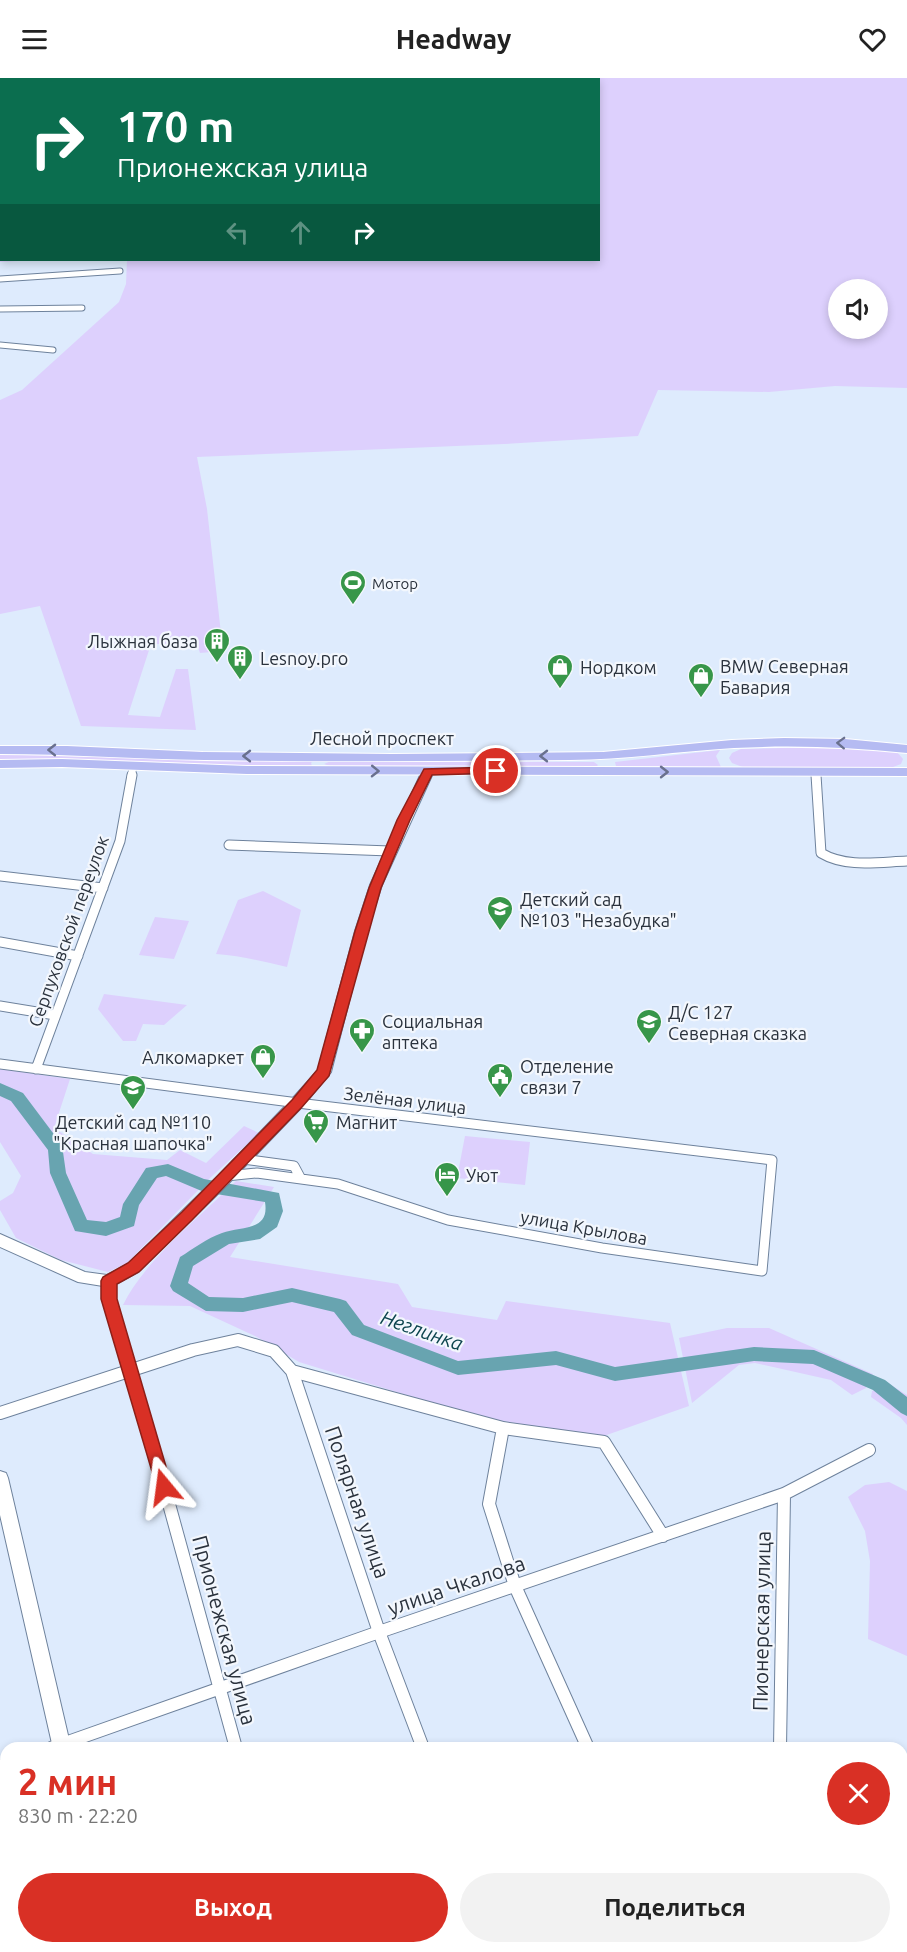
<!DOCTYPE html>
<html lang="ru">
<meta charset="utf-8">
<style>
:root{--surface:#fff;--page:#f2f2f2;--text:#222;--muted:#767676;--accent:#d93025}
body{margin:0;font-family:Ubuntu,sans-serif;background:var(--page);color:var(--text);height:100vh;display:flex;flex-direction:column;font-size:22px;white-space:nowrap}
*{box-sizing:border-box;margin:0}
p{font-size:20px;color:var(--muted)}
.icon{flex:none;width:33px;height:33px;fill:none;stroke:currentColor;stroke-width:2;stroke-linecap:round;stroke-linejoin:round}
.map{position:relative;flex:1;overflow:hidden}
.sheet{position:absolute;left:0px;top:1664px;width:908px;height:212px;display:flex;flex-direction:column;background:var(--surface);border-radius:18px 18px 0 0;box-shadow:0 3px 9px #0003}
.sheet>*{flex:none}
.banner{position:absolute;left:0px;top:0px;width:600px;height:183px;box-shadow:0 3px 9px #0003;background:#0b6e4f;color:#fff;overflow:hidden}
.buttons{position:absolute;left:828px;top:201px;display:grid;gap:12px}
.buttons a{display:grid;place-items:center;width:60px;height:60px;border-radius:50%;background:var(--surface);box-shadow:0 3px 9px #0003;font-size:30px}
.pin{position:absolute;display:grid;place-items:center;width:51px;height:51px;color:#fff;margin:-26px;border:3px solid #fff;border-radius:50%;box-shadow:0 2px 6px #0007}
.me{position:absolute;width:66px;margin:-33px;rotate:344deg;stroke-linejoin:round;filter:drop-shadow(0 0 4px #0008)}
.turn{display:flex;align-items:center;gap:21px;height:126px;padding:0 18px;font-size:27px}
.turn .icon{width:78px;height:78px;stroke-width:2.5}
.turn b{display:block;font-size:42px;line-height:51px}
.lanes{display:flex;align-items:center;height:57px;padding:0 18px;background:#0003;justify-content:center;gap:30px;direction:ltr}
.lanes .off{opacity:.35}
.round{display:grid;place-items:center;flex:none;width:63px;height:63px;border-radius:32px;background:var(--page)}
.overview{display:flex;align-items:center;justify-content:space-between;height:102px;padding:0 18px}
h1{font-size:36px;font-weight:600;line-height:45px;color:var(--accent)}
.action{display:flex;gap:12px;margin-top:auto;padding:12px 18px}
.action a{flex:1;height:69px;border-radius:36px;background:var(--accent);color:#fff;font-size:24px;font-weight:600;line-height:69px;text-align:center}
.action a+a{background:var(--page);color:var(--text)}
header{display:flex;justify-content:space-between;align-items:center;height:78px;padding:0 18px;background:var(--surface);font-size:27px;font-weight:600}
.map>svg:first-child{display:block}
</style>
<header><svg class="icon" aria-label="menu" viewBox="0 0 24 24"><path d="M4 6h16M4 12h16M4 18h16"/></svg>Headway<svg class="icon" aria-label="heart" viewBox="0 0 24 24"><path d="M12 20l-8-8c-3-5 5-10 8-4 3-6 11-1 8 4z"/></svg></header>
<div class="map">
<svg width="907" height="1874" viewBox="0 0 907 1874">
<rect width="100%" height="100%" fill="#deebfd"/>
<path fill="#ddd0fd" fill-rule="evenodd" d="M0 0 70 1 2 2V182H36L0 184Z
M438 0H907V310L835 308 769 314 658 312 638 358 504 366 197 379 207 431 223 573 200 575 197 566H151L128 637 160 639 176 591H188L196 652 81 648 40 528 0 536V322L22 312 119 224 126 206 127 182H598V2ZM838 212H878V250H838Z
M821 669 888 671 897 674 903 681 901 686 893 689 748 691 732 685 729 680 732 675 741 671Z
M720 672 716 678 721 689 616 688 615 684Z
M0 676H49L217 683 314 682 311 685 312 688 171 686 79 681 0 682Z
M331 683 594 684 598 687 595 690C506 688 418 690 330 688L324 686Z
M263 813 301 832 287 889C262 883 241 878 216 876L238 822Z
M155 839 189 843 174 881 139 877Z
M104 916 187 927 164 947 143 946 136 963H123L98 931Z
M0 991 70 1001 54 1050 93 1076 167 1082 180 1072 206 1085 244 1048 259 1055 210 1100 127 1185 108 1194 61 1182 16 1160 0 1132V1123L13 1115 21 1098 0 1064Z
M465 1058 530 1064 525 1107 457 1100Z
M236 1103 274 1109 230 1179 398 1206 412 1229 497 1242 506 1223 670 1245 689 1328 601 1359 478 1339 299 1284 257 1259 190 1228 123 1227C144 1183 201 1138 236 1103Z
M727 1250H769L873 1296 866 1310 852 1317 831 1302 755 1285 739 1287 692 1325 679 1260Z
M888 1305 907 1317V1347L901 1340 871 1319 872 1313Z
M889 1404 907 1413V1578L868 1561 870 1483 865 1453 848 1419 865 1407Z"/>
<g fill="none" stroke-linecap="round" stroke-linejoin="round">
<path fill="#68a4b0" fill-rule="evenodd" d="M0 1005 23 1015 62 1067 66 1095 87 1142 106 1144 120 1139 123 1126 146 1090 168 1086 204 1101 279 1115 283 1133 277 1149 260 1161 229 1166 193 1188 188 1205 209 1219 243 1220 292 1210 340 1221 346 1223 364 1247 458 1283 556 1273 615 1289 754 1269 814 1272 885 1302 907 1319V1338L901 1335 873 1312 813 1286 754 1283 615 1303 556 1287 458 1297 352 1257 334 1234 292 1224 243 1234 206 1233 173 1213 170 1208 180 1179C193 1171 207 1160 222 1155 240 1148 270 1154 265 1124L204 1114 166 1098 157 1100 139 1127 134 1148 106 1158 75 1153 50 1095 48 1072 11 1023 0 1018Z"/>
<defs>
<path id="minor-far3" d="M0 201 120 193
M0 231 82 230
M0 267 53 272"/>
<path id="minor-far2" d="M816 695V699
M131 699 133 689"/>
<path id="minor-far1" d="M816 697 821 775C846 790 879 784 907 783
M229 767 390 773
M0 798 103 810
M0 864 78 878
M0 928 55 937
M0 986 306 1026 772 1082 762 1193 602 1170 448 1142 338 1106 257 1095 226 1098
M36 991 120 763 132 697
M243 1081 294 1088 301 1101
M109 1203V1210"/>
<path id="minor" d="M109 1209V1222L158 1386 236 1670
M292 1293 379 1554 423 1670
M0 1335 193 1272 238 1262 274 1273 292 1293 503 1350 604 1364 663 1458
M503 1350 489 1426 515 1508 588 1670
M51 1670 379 1554 784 1416 869 1372
M780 1670 784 1416
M0 1689 6 1686
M295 1869 297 1874
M493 1869 495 1874
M681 1869 683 1874
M777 1869V1874"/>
<path id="secondary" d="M428 689 434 693 382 807 367 853 331 994 302 1029 228 1106 138 1194 114 1207 109 1209 78 1204 0 1169V1156L85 1194 107 1197 128 1186 218 1098 292 1021 318 992 355 853 370 807 422 693Z
M0 1393 6 1395 8 1400 71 1670H53L0 1437Z
M100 1869H120L121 1874H101Z"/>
<path id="primary" d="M784 660 845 661 907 667V675C849 669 792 667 734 670 679 673 625 682 570 682 449 683 327 684 205 682 137 681 69 676 0 676V668H67L203 674 392 676 603 674 732 662Z
M62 681 247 688 907 690V698L247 696 62 689 0 690V682Z"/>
</defs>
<use href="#minor-far3" stroke="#6e829c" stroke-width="7"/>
<use href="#minor-far2" stroke="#6e829c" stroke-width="8"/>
<use href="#minor-far1" stroke="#6e829c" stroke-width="11"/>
<use href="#minor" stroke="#6e829c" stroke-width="14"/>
<use href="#secondary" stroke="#6e829c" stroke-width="2"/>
<use href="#primary" stroke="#fff" stroke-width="2"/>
<use href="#minor-far3" stroke="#fff" stroke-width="5"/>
<use href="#minor-far2" stroke="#fff" stroke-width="7"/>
<use href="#minor-far1" stroke="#fff" stroke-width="9"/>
<use href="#minor" stroke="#fff" stroke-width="12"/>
<use href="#secondary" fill="#fff" fill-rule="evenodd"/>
<use href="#primary" fill="#b5bbf2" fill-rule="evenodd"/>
</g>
<defs><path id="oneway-chevron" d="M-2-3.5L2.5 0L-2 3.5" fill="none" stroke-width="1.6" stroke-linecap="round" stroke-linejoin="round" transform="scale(1.5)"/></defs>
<g stroke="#69708e">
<use href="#oneway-chevron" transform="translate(841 665) rotate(-178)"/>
<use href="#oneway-chevron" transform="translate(52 672) rotate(-179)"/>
<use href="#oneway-chevron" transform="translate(247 678) rotate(180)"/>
<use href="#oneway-chevron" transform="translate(544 678) rotate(-180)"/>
<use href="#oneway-chevron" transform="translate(375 693) rotate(1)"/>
<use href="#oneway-chevron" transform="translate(664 694)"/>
</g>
<path fill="#d93025" stroke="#8d1f18" stroke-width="1.5" d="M496 689 502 693 500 695 432 697 410 742 381 810 329 998 302 1029 192 1142 139 1194 117 1206V1221L172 1409 170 1414 164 1416 158 1414 101 1221V1203L103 1199 128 1185 182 1134 292 1022 317 992 355 853 369 810 397 742 424 691Z"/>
<defs>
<symbol id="stadium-pin" viewBox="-11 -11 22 30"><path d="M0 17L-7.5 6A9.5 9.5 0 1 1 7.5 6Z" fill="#379649" stroke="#f3f7fd"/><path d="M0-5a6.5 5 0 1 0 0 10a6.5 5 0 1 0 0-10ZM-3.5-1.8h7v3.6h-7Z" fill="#fff"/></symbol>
<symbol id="building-pin" viewBox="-11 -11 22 30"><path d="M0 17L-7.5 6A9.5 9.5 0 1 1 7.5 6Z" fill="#379649" stroke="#f3f7fd"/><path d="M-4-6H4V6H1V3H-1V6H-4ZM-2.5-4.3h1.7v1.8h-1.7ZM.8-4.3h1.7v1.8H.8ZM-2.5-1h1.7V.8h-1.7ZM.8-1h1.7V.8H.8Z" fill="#fff"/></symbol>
<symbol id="shop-pin" viewBox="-11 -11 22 30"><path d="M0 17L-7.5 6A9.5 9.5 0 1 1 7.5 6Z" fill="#379649" stroke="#f3f7fd"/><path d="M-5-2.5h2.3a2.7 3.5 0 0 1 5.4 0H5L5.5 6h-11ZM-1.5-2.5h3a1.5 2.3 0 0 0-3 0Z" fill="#fff"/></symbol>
<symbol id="school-pin" viewBox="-11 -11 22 30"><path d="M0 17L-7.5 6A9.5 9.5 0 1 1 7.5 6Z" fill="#379649" stroke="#f3f7fd"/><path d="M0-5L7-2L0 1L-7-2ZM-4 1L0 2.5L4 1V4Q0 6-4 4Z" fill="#fff"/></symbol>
<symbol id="pharmacy-pin" viewBox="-11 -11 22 30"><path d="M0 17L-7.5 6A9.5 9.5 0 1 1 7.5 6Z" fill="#379649" stroke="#f3f7fd"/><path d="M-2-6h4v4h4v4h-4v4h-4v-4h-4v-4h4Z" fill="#fff"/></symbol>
<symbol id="civic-pin" viewBox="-11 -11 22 30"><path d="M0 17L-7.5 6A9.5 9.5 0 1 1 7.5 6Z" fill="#379649" stroke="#f3f7fd"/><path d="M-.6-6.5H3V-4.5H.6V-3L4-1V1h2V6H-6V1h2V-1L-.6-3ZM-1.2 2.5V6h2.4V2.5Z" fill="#fff"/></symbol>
<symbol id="supermarket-pin" viewBox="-11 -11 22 30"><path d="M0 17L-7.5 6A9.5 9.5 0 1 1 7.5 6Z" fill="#379649" stroke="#f3f7fd"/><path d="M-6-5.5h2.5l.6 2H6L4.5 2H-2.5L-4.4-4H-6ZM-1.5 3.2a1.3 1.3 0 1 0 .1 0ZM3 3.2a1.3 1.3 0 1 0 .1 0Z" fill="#fff"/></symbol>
<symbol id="hotel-pin" viewBox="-11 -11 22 30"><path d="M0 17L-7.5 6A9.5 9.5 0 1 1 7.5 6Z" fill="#379649" stroke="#f3f7fd"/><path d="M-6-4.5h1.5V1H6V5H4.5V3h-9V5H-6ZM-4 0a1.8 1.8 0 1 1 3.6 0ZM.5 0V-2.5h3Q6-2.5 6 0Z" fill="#fff"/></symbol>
</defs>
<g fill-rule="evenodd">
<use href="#stadium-pin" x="338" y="490" width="30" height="40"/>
<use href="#building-pin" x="202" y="548" width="30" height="40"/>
<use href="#building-pin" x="225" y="565" width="30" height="40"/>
<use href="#shop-pin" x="545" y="574" width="30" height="40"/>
<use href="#shop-pin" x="686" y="583" width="30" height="40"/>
<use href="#school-pin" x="485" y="816" width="30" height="40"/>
<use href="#school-pin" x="634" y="929" width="30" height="40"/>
<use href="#pharmacy-pin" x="347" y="938" width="30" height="40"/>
<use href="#shop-pin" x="248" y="964" width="30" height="40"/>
<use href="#civic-pin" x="485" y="983" width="30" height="40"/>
<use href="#school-pin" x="118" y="995" width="30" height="40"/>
<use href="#supermarket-pin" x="301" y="1029" width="30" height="40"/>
<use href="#hotel-pin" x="432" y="1082" width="30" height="40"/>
</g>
<g text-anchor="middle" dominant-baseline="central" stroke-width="4.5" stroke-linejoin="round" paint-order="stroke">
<g font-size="15" fill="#2a323d" stroke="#f3f7fd" text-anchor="start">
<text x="372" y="505">Мотор</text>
</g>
<g font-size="18" fill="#2a323d" stroke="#f3f7fd" text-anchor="start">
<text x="198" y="563" text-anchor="end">Лыжная база</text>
<text x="260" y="580">Lesnoy.pro</text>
<text x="720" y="588">BMW Северная<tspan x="720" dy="21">Бавария</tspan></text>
<text x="580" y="589">Нордком</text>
<text x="520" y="821">Детский сад<tspan x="520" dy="21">№103 "Незабудка"</tspan></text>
<text x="668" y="934">Д/С 127<tspan x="668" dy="21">Северная сказка</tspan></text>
<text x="382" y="943">Социальная<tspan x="382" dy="21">аптека</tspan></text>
<text x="244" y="979" text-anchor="end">Алкомаркет</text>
<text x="520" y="988">Отделение<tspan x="520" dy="21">связи 7</tspan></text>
<text x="133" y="1044" text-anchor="middle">Детский сад №110<tspan x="133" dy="21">"Красная шапочка"</tspan></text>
<text x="336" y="1044">Магнит</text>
<text x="466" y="1097">Уют</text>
</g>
<g font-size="18" fill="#2a323d" stroke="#f3f7fd">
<text x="382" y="660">Лесной проспект</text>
<text transform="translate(68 853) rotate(-70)">Серпуховской переулок</text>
<text transform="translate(405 1022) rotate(7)">Зелёная улица</text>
<text transform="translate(584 1149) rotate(10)">улица Крылова</text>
</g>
<g font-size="20" font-style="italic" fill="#0c444e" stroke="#f3f7fd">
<text transform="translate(422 1252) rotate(19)">Неглинка</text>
</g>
<g font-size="21" fill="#2a323d" stroke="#f3f7fd">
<text transform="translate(358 1424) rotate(71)">Полярная улица</text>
<text transform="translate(456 1507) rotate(-19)">улица Чкалова</text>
<text transform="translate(761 1543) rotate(-89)">Пионерская улица</text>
<text transform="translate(225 1552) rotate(75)">Прионежская улица</text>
</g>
</g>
</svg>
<div class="buttons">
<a><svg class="icon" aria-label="sound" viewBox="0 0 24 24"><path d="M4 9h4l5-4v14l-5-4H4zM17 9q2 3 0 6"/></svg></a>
</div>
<div class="pin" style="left:496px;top:693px;background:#d93025"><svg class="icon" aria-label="arrive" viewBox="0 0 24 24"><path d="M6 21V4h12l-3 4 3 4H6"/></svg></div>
<svg class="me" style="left:164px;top:1409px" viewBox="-20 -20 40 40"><path d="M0-17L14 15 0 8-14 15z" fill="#d93025" stroke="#fff" stroke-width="4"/></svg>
<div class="banner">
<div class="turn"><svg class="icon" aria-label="right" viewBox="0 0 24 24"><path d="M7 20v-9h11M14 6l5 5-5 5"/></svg><div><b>170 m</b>Прионежская улица</div></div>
<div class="lanes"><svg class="icon off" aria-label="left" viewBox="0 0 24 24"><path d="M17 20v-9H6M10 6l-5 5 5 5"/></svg><svg class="icon off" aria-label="ahead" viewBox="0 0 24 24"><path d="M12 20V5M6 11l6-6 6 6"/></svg><svg class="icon" aria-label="right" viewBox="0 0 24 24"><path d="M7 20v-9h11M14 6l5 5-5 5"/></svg></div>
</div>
<section class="sheet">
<div class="overview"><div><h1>2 мин</h1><p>830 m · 22:20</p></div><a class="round" style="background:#d93025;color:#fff"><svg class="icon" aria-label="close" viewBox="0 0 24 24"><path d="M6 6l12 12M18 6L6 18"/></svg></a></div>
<div class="action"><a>Выход</a><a>Поделиться</a></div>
</section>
</div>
